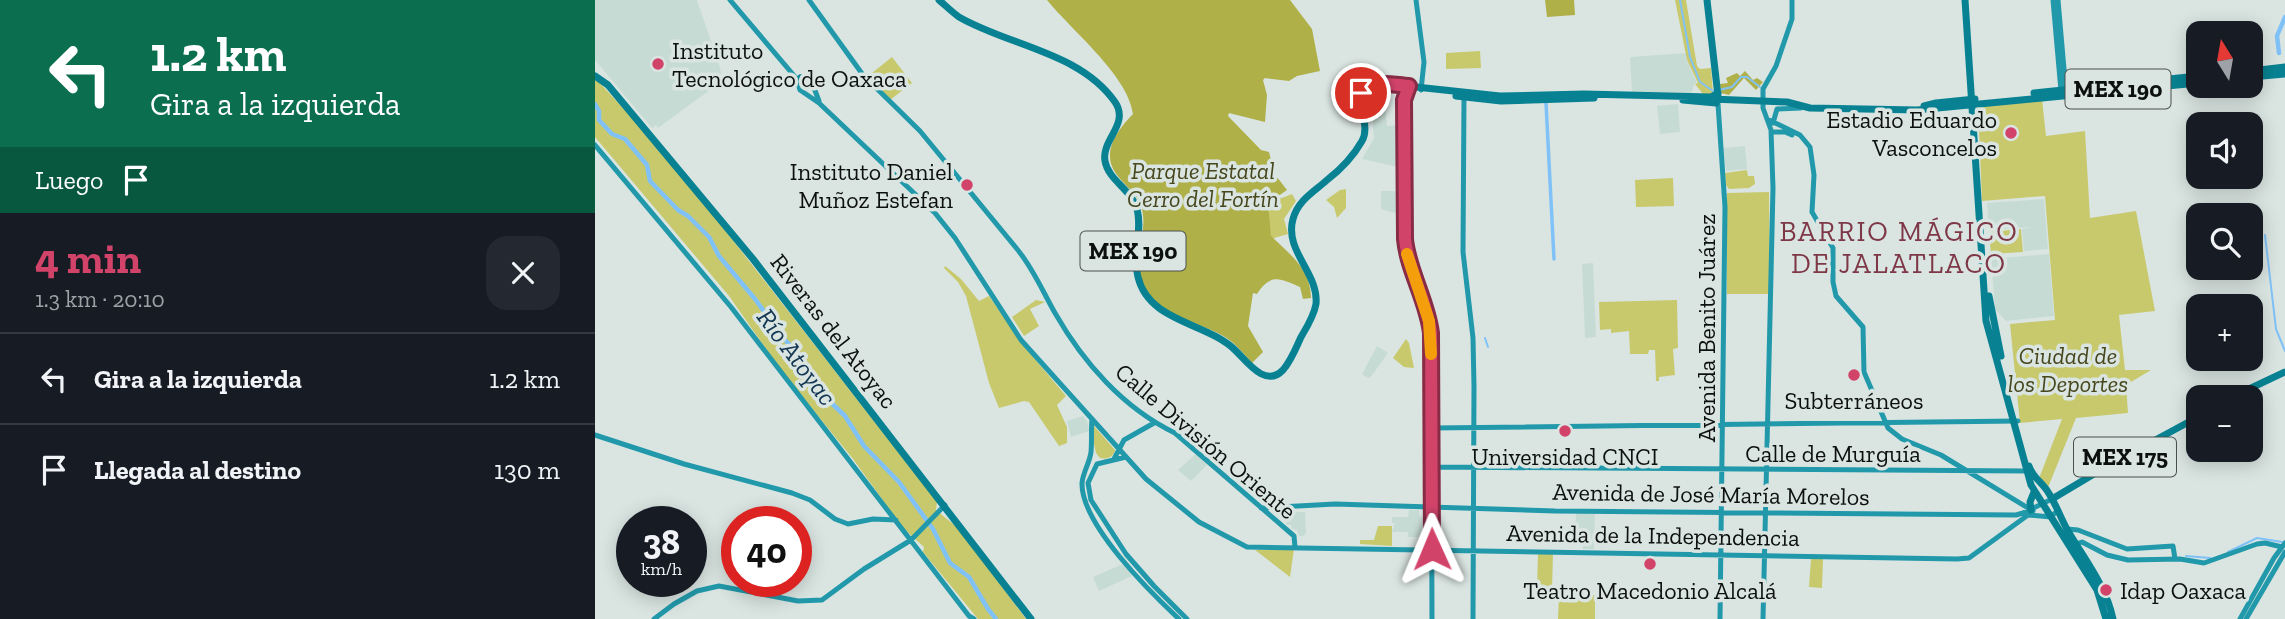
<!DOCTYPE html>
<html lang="es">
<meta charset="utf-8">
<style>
:root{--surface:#171b24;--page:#242831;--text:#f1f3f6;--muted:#9ea1a6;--line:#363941;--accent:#d2436a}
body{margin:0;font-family:"Zilla Slab",serif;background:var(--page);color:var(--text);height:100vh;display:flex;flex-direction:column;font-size:26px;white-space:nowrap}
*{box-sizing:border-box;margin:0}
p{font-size:23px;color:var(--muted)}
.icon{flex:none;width:38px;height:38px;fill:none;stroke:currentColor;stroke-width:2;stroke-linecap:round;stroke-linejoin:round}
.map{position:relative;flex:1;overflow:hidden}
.drawer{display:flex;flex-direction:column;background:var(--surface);width:595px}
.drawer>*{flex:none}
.top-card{background:#0b6e4f;color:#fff;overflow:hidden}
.needle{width:46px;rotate:349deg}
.buttons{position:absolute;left:1591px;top:21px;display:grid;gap:14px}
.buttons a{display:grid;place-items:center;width:77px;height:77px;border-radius:14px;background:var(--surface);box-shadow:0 4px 18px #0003;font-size:35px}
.speed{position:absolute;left:21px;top:506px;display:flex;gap:14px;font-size:35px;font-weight:700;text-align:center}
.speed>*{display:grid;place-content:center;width:91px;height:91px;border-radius:50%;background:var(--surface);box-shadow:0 4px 18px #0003;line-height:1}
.speed small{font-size:18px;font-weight:400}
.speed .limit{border:10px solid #d22;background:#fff;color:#111}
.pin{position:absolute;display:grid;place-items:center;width:60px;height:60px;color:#fff;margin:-30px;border:4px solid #fff;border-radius:50%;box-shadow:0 2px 7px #0007}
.me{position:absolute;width:77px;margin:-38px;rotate:359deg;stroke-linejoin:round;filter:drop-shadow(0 0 5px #0008)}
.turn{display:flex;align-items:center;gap:24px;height:147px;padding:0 35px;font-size:32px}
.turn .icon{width:91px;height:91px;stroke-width:2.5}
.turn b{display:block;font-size:49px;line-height:60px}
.then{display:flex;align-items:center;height:66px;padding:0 35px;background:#0003;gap:14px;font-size:26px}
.round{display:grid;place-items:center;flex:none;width:74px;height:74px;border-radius:21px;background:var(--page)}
.overview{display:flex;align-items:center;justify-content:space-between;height:119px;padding:0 35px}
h1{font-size:42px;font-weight:700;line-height:52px;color:var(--accent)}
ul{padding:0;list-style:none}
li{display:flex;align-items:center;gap:21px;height:91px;padding:0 35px;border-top:2px solid var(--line)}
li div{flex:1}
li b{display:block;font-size:26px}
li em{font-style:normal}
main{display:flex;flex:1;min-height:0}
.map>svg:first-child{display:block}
</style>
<main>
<section class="drawer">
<div class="top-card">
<div class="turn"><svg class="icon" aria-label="left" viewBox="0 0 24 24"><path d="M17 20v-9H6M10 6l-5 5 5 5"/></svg><div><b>1.2 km</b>Gira a la izquierda</div></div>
<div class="then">Luego<svg class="icon" aria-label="arrive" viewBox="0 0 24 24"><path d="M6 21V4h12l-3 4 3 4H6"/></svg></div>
</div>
<div class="overview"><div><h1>4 min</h1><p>1.3 km · 20:10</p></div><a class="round"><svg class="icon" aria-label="close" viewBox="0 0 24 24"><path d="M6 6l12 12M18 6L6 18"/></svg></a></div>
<ul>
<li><svg class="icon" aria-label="left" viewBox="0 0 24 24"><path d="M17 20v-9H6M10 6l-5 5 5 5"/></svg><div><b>Gira a la izquierda</b></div><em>1.2 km</em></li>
<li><svg class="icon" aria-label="arrive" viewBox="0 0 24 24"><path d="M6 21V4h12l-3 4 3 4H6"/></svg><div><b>Llegada al destino</b></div><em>130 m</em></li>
</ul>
</section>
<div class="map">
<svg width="1690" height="619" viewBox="0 0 1690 619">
<rect width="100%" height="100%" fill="#dae5e2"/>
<path fill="#c7dbd5" d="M0 0H102L125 68 126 73 123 84 63 128 61 125 57 128 0 60Z
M1092 53 1091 59 1102 83 1099 84 1096 95 1037 92 1035 57Z
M775 93 789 98 792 126 808 125V168L767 159 779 138Z
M1083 104 1085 132 1065 134 1062 106Z
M1150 146 1152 169 1131 171 1128 148Z
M786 191H807V215L786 209Z
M1449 199 1453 249 1429 251 1427 229 1440 227 1394 230 1392 203Z
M1454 254 1459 316 1411 321 1400 309 1396 259Z
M998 263 1001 337 990 338 987 264Z
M782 346 793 353 775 378 771 377 767 374Z
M488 416 493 423 494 431 476 437 472 421Z
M601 454 612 465 596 481 583 470Z
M814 510H824V516L827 517 828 537H813V532H797L800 523H797V517H813Z
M692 512H710L711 533 708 536H704L702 530 697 529 696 525H691Z
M981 513H1000L999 549H988V537L980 535Z
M528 564 537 576 504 591 498 577Z"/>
<path fill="#c8c96c" d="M1080 0H1091L1102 66 1105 69 1116 68 1118 94H1108L1100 84 1103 83 1092 60Z
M885 51 886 68 851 69V53Z
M297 57 317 83 295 100 272 77Z
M0 78 46 127 126 225 342 502 341 510 363 528 431 619H383L328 552 329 547 308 528 258 459 185 369 134 296 0 137Z
M1447 99 1451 136 1490 131 1495 218 1541 211 1560 311 1524 315 1530 370H1556L1531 385 1533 413 1481 418 1452 490 1443 481 1467 419 1425 423 1415 324 1460 320 1450 196 1387 201 1383 106Z
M1152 170 1153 176H1159L1160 184 1154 188 1134 189 1131 185 1130 173Z
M1078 178 1079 206 1041 207 1040 180Z
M751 189V208L742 218 739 207 731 200 745 190Z
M1174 192 1175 294H1132V193Z
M697 194 701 201 689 219 693 234 676 239 671 206 679 197 687 198Z
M1426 229 1428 252 1396 254 1394 232Z
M350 266 366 279 384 301 394 296 428 345 471 396 462 405 472 427V443L464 446 434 402 429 401 404 408 394 383 371 296 363 282 349 268Z
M441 300 450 302 435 309 444 326 429 336 417 317Z
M1082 300 1083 348 1078 349 1080 375 1064 377V381H1061L1060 350H1054L1053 354H1035L1034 331 1016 333V329L1005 330 1004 302Z
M811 339 814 343 819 368 809 367 798 358Z
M499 426 520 450C519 457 511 460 505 458L501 453 499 444Z
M783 526H797V546L765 544V540H779Z
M699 549 695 577 660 550Z
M943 552H958L957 590H942Z
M1216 559H1228L1227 588 1214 587Z
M964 595H1000V619H963Z"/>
<path fill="#b0b049" d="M452 0H695L717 29 725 71 702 76 694 81 670 78 668 80 672 95 670 122 634 113 633 116 666 150 674 152 677 164 675 168 692 190 673 203 676 236C695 254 716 270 716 298L708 299 705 287C686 279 676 272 662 294L658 293 653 326 668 352 657 363C649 354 640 343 630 337 606 322 574 320 555 297 531 267 554 239 547 209 542 188 514 178 515 155 515 140 528 124 538 114 533 75 476 30 452 0Z
M950 0H979L980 15 952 17Z
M1150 71 1158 80 1162 78 1168 82 1161 90 1149 78 1134 95 1126 93 1125 84 1133 83 1131 78 1142 73 1145 76Z"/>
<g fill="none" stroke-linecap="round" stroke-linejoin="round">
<path stroke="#80c2f7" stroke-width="2" d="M1085 0 1095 57 1105 82 1118 91
M1124 90 1137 87 1146 77H1152L1165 87
M1670 235 1681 329 1690 351
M890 338 893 347
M1633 552 1662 538 1687 542
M1591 556 1615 558"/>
<path stroke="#80c2f7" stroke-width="3.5" d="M951 103 959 259"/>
<path stroke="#80c2f7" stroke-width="4.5" d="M1684 53 1682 36 1690 17
M0 104 4 111V120L17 134 30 139 52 165 55 181 83 210 93 216 114 237 124 256 160 299 189 339 203 353 209 367 226 388 228 395 250 416 269 446 304 482 338 529 355 563 374 577 393 609 401 619"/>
<path stroke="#29a" stroke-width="5" d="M135 0 201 78 205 90 224 103 340 213 360 238 426 340 551 479 604 522 652 547 1362 559 1374 558 1433 515 1456 517 1462 511
M214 0 268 75 325 131 422 249C438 268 448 292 460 313 488 362 528 408 580 433L699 536 700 547
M821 0 829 62 826 90
M1458 0 1466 91
M1463 0 1471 92
M205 77 219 88 224 101
M814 86 809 100 810 239C813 271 832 300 836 333L837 619
M869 96 868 252 878 338 879 386 878 619
M1123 104 1130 207 1125 619
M1172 119 1205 135 1215 147 1219 175 1217 212 1238 248V282L1241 296 1268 327 1269 372 1293 428 1307 439 1346 455 1438 511
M1178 123 1182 109 1206 108
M1177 132H1190L1197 135
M0 145 136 307 374 616 379 619
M497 419C496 429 497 441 496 452 495 462 488 472 487 483 486 524 555 592 584 619
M837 428 1423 421
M0 435 89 464 197 493 215 500 240 519 253 524 278 519 301 520
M531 457 502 464 493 483 496 500 531 554 559 586 592 619
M519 459 529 440 559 423
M837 467 1431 471
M666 508 740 504 960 511 1421 515 1428 513 1457 499
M1472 529 1483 530 1532 549 1578 546 1580 559
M1481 544 1487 542 1512 555 1533 560 1585 559 1609 563 1662 544 1670 543 1687 547
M59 619 79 604 102 591 124 586 203 601 227 600 269 569 316 540 350 505
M1168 619 1178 188 1176 130 1168 108V89L1181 66 1197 19V0
M1645 619 1679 558 1690 543
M1651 619 1690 552"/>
<path stroke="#088292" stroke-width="7" d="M344 0C351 6 357 12 364 17 414 46 485 52 520 102 535 124 506 140 510 161 513 180 537 190 542 209 548 231 537 255 543 277 554 323 613 322 641 351 653 363 671 388 688 370 696 361 701 348 706 337 712 327 719 316 721 304 724 273 689 251 698 219 703 200 719 192 732 180 745 170 759 155 767 141 780 119 742 81 793 84L905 96 989 94 1116 97 1123 93
M1112 0 1123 96
M1370 0 1391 321 1436 485 1502 590 1511 619
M1656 71 1690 67
M0 76 13 85 158 259 436 619
M1656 77 1690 74
M202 81 206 78
M1439 93 1603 76
M861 96 906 101 999 98
M1116 99 1192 102 1215 108 1322 110 1603 83
M1088 100 1121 103
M1329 106 1341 103 1380 99
M1394 296 1406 356
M1637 397 1690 372
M1434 466C1438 478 1447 482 1453 492 1461 504 1466 519 1473 531 1490 560 1511 586 1518 619
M1457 499 1514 465 1603 417
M1436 510 1435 502 1439 492"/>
</g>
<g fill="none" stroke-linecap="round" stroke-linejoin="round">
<defs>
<path id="route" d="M766 93C779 79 797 85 814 86L809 100 810 239C813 271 832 300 836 333L837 549"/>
</defs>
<use href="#route" stroke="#882c45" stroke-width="18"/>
<use href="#route" stroke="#d2436a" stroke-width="12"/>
<path stroke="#f59e0b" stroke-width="12" d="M812 254 834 321 836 354"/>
</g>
<g fill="#d2436a" stroke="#dae5e2" stroke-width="2.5">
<circle cx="63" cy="64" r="7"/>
<circle cx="1416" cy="133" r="7"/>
<circle cx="372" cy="185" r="7"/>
<circle cx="1259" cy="375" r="7"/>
<circle cx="970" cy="431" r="7"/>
<circle cx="1055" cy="564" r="7"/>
<circle cx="1511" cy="590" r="7"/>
</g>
<g text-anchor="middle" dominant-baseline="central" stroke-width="7" stroke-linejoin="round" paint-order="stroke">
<g fill="#dae5e2" stroke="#4a504e" stroke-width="2">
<rect x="1470.5" y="69.5" width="105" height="39" rx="5"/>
<rect x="485.5" y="231.5" width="105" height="39" rx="5"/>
<rect x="1479" y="437.5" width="102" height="39" rx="5"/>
</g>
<g font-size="23" font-weight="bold" fill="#0c100f">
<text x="1523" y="89">MEX 190</text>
<text x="538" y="251">MEX 190</text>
<text x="1530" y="457">MEX 175</text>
</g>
<g font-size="24" fill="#0c100f" stroke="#dae5e2">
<text x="77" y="50" text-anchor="start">Instituto<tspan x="77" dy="28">Tecnológico de Oaxaca</tspan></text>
<text x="1402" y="119" text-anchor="end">Estadio Eduardo<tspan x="1402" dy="28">Vasconcelos</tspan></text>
<text x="358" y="171" text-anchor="end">Instituto Daniel<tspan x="358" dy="28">Muñoz Estefan</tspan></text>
<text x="1259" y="400">Subterráneos</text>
<text x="970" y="456">Universidad CNCI</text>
<text x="1055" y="590">Teatro Macedonio Alcalá</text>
<text x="1525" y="590" text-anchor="start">Idap Oaxaca</text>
</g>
<g font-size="24" font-style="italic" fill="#47471d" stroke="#dae5e2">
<text x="608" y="170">Parque Estatal<tspan x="608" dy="28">Cerro del Fortín</tspan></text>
<text x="1473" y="355">Ciudad de<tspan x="1473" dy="28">los Deportes</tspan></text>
</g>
<g font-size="24" fill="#0c100f" stroke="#dae5e2">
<text transform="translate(1111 328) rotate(-90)">Avenida Benito Juárez</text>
<text transform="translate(239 331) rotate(52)">Riveras del Atoyac</text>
<text transform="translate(611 441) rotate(40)">Calle División Oriente</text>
<text x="1238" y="453">Calle de Murguía</text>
<text transform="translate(1116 494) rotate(1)">Avenida de José María Morelos</text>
<text transform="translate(1058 535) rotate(1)">Avenida de la Independencia</text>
</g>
<g font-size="26" font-style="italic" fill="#123651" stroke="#dae5e2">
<text transform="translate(202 357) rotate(53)">Río Atoyac</text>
</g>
<g font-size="28" letter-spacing="2" fill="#7e3747" stroke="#dae5e2">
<text x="1304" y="231">BARRIO MÁGICO<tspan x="1304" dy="32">DE JALATLACO</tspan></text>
</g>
</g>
</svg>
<div class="buttons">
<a><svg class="needle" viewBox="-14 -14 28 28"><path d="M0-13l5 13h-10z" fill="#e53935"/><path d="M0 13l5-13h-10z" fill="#9ea1a6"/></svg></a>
<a><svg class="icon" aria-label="sound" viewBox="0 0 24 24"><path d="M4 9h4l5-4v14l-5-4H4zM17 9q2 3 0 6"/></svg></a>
<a><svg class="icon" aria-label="search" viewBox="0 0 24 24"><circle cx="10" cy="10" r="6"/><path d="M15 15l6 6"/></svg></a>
<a>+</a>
<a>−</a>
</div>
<div class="speed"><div>38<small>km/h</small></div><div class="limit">40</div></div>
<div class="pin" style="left:766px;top:93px;background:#d93025"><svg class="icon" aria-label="arrive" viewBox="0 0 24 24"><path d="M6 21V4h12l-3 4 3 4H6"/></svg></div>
<svg class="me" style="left:837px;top:549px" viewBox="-20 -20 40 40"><path d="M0-17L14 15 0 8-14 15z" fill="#d2436a" stroke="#fff" stroke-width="4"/></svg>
</div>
</main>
